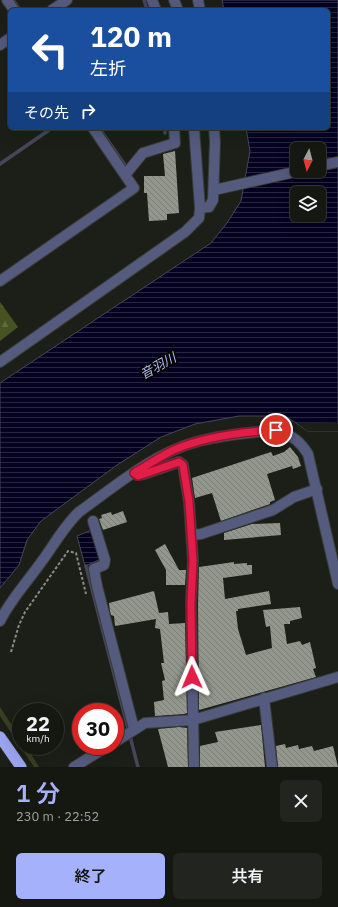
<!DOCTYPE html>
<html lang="ja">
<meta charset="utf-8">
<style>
:root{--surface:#151711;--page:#22241f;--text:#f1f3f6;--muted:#9d9f9f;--line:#343631;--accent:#a6b1fc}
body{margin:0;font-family:"IBM Plex Sans","Noto Sans JP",sans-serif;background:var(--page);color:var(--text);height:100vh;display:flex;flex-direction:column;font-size:15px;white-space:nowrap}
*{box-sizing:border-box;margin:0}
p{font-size:13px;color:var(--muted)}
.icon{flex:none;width:22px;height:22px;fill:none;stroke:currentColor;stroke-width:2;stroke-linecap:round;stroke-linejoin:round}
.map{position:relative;height:767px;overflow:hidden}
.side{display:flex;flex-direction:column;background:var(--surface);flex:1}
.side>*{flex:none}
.banner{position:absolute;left:8px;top:8px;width:322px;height:122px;border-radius:6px;box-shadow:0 4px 16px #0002,0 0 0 1px var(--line);background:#1a4fa0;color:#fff;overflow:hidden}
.needle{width:26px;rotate:186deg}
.tools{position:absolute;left:290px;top:142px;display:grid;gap:8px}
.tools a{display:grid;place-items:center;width:36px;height:36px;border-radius:6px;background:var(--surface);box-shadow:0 4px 16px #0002,0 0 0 1px var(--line);font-size:20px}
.speed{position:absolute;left:12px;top:703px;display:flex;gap:8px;font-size:20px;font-weight:700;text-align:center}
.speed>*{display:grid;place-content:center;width:52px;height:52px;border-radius:50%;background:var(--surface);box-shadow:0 4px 16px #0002,0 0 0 1px var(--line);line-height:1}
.speed small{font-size:10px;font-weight:400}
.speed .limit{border:6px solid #d22;background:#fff;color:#111}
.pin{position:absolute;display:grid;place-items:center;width:34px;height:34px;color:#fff;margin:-17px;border:2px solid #fff;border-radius:50%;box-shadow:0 1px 4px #0007}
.me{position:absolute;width:44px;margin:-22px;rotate:359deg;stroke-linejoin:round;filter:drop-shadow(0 0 3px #0008)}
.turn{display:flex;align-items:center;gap:14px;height:84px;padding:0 16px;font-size:18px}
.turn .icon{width:52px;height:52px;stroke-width:2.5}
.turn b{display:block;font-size:28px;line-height:34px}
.then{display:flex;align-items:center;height:38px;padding:0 16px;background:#0003;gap:8px;font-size:15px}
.round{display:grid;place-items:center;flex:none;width:42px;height:42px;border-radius:6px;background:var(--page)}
.headline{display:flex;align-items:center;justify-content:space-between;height:68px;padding:0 16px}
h1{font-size:24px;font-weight:600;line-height:30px;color:var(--accent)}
.button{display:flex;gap:8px;margin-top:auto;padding:8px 16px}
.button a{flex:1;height:46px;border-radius:6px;background:var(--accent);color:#111;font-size:16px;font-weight:600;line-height:46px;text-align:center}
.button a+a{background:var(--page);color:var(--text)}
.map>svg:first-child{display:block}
</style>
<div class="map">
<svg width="338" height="767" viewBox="0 0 338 767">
<defs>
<pattern id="forest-firs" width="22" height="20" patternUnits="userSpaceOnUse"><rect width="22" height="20" fill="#465222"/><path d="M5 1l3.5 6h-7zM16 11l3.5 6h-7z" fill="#616b42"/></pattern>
<pattern id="water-rules" width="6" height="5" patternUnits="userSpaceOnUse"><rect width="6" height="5" fill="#040121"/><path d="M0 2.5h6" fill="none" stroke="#282641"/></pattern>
<pattern id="building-back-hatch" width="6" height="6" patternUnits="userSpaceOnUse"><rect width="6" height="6" fill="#93968c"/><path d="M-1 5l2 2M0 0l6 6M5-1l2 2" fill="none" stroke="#7b7e76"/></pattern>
</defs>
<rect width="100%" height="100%" fill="#1c1f17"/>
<path fill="#384022" d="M0 707 21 739V746H26L39 767H34L0 716Z"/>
<path fill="url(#forest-firs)" d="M0 302 18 327 0 341Z"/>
<path fill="url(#water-rules)" stroke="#47455a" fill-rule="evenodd" d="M222 0H338V431H308L287 417 276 416H239L195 424 161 437 117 465 41 521 27 540 19 565 0 588V383L211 243 227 223 241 201 250 151 246 128H328V10H224ZM297 149H319V171H297ZM297 193H319V215H297Z
M92 530 101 559 85 566 77 536Z"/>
<path fill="#1c1f17" d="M338 422V431H308L297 423Z"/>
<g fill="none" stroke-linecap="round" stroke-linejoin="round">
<path stroke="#47455a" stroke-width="3.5" d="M13 0 20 10
M144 0 147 10
M99 128 125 165
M165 128V133
M0 164 52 128
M86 566 138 767"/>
</g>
<path fill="url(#building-back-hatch)" d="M175 151 179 213 167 214V220L149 221 147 193H144V176H165L163 154Z
M290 447 298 457 301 466 293 469 292 466 267 474 275 500 270 502V504L221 521 212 493 195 498 192 478 271 452 273 456 284 452Z
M123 511 127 522 103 530 99 519 102 518 101 515 111 512 112 515Z
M280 523 281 535 224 540V533L252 524Z
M165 544 179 570H186L185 585H166V570L155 550Z
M234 562V564L247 563V565H252V574L223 578 225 599 269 591 271 604 238 609V611H236L238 629 246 655 272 648 270 626 266 627 263 610 300 607 302 618 290 621V624H284L287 644 300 641 302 645 310 642 316 668 313 669 316 677 199 710 198 604 199 567Z
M154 591 159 613 168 612 169 624 185 623 187 713 184 714 155 716 154 702 164 700 162 681 165 680 161 663H164L160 629 155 628 156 619 115 626 114 616 111 615 110 611 109 603Z
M261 725 265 767H200V746L218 742 215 732Z
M179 727 187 728 188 767H168L158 729Z
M285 744 286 748 298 745 299 749 312 746 314 751 333 746 338 767H278L276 746Z"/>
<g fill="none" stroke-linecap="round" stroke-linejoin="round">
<defs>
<path id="minor" d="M7 0 14 10
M152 0 156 10
M174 0 178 10
M198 0 200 10
M52 10 67 0
M0 45 10 38
M93 128 125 175
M319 166 338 162
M214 190 299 171
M200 208 209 207 213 200 215 142 214 128
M0 281 134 188 125 175 143 153 175 143 174 128
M0 362 185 232 199 218 200 208 194 128
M137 475 144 474 179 462 183 465 189 502 193 560 191 604 194 767
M93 521 105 560 104 565 94 569 97 586 134 729
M192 535 201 534 273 510 294 497 317 489
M0 621C11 599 28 581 42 561 54 545 64 526 79 512 114 487 154 453 196 442 213 437 230 435 247 433 274 430 292 428 308 454L338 584
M264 698 272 767
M115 742 145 723 193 720 338 677
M74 767 108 746"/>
<path id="trunk" d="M0 737 21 767"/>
</defs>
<use href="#minor" stroke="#383b33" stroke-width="12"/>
<use href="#trunk" stroke="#383b33" stroke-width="12"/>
<path stroke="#898c85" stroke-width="2" stroke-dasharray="3 2" stroke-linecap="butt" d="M11 652 19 625 25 612 68 551 76 553 86 594"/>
<use href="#minor" stroke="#555a7f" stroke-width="10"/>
<use href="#trunk" stroke="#9aa4ef" stroke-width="11"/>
</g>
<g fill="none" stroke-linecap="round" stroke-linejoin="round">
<defs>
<path id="route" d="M192 677 191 604 193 560 189 502 183 465 179 462 144 474 138 476 134 473C148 465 162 455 176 449 207 436 242 432 276 430"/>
</defs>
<use href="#route" stroke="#92132f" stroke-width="10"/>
<use href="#route" stroke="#e11d48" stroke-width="7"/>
</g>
<g text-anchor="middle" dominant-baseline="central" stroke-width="4" stroke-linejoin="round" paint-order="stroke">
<g font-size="13" font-style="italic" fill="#b4bdf6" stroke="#070805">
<text transform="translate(158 366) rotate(-29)">音羽川</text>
</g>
</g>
</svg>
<div class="tools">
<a><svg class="needle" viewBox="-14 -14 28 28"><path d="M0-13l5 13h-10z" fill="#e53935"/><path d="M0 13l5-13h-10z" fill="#9d9f9f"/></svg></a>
<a><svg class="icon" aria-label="layers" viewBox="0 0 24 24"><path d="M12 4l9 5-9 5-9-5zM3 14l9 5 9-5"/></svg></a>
</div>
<div class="speed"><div>22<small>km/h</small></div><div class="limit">30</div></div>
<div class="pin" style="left:276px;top:430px;background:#d93025"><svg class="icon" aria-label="arrive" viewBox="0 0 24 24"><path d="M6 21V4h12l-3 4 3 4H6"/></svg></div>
<svg class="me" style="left:192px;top:677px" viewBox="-20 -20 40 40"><path d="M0-17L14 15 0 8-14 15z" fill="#e11d48" stroke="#fff" stroke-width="4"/></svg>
<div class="banner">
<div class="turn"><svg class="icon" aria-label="left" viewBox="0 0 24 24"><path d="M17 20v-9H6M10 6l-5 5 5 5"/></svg><div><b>120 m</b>左折</div></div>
<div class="then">その先<svg class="icon" aria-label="right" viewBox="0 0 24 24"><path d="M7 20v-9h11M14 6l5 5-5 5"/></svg></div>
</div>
</div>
<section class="side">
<div class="headline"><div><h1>1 分</h1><p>230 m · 22:52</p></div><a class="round"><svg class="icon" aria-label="close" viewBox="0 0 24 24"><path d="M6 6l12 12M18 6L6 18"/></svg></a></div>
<div class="button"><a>終了</a><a>共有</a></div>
</section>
